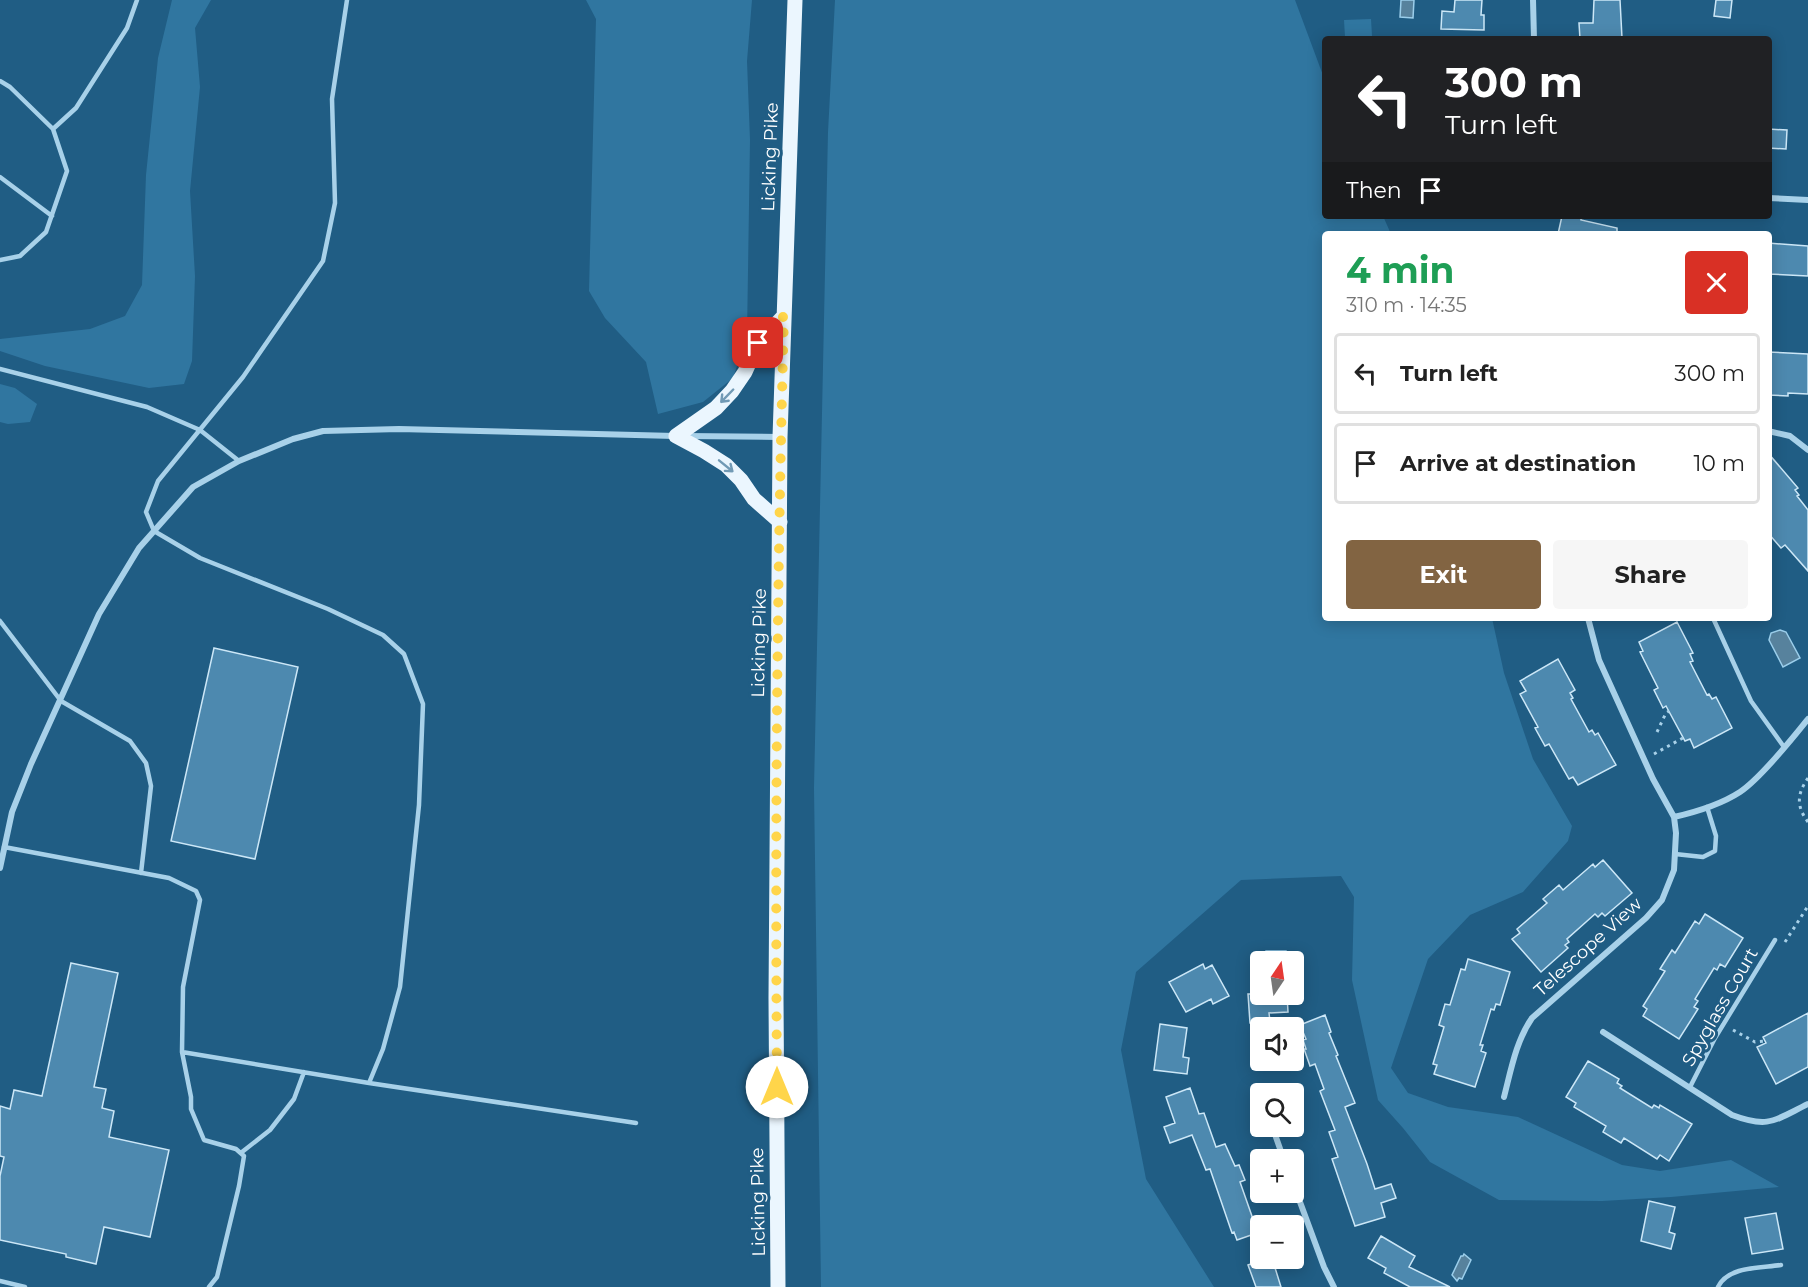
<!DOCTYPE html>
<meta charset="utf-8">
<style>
:root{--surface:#fff;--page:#f6f6f6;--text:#222;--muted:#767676;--line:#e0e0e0;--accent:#826442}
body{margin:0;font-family:Montserrat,sans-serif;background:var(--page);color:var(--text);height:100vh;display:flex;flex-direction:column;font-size:22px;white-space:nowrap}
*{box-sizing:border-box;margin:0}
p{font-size:20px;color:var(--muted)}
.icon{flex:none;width:33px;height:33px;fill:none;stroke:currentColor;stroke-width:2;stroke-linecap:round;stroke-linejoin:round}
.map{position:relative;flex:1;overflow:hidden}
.side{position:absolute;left:1322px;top:231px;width:450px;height:390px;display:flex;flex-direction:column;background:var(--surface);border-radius:6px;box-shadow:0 3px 15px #0003}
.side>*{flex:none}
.guide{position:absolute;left:1322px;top:36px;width:450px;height:183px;border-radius:6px;box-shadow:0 3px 15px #0003;background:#202124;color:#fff;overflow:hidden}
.needle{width:39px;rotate:13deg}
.tools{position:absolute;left:1250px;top:951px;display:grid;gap:12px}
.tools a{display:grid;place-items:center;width:54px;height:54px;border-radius:6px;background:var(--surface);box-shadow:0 3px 15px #0003;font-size:30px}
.pin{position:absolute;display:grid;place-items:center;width:51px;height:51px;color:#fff;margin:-26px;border-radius:12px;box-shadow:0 3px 9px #0006}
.me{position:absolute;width:66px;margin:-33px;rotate:0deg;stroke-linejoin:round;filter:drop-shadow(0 0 4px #0008)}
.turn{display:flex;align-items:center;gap:21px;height:126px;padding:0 24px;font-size:27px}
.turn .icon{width:78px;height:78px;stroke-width:2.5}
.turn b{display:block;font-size:42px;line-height:51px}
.then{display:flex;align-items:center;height:57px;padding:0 24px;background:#0003;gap:12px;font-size:22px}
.round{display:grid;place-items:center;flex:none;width:63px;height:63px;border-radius:6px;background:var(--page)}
.headline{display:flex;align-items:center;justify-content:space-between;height:102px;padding:0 24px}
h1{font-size:36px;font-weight:700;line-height:45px;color:#1e9e55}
.button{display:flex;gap:12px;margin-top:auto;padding:12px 24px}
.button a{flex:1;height:69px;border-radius:6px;background:var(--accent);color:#fff;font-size:24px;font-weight:700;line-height:69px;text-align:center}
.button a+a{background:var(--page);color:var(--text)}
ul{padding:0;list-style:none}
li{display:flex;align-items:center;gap:18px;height:81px;margin:0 12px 9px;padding:0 12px;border:3px solid var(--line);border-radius:6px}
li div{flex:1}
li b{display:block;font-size:22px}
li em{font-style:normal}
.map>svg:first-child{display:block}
</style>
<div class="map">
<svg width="1808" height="1287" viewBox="0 0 1808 1287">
<rect width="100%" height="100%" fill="#205d84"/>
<path fill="#3076a0" d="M172 0H211L195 28 200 87 190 191 195 276 192 361 184 384 149 388 45 366 0 351V339L90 329 125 316 142 285 146 175 158 58Z
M586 0H752L747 61 750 140 747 336 733 378 703 402 658 414 646 362 605 318 589 291 596 19Z
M835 0H1295L1324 78V216H1383L1391 234H1324V618H1492L1504 673 1533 759 1572 826 1568 841 1523 892 1470 915 1428 959 1391 1068 1408 1093 1448 1107 1518 1117 1622 1165 1660 1171 1731 1160 1779 1187 1671 1197 1602 1201 1499 1200 1430 1162 1403 1128 1378 1100 1352 980 1354 897 1341 876 1241 880 1136 972 1121 1050 1146 1179 1214 1287H821L814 788 828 132Z
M1371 19 1372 36H1365L1361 39 1345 37 1344 20Z
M0 384 15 388 37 404 30 422 8 424 0 422Z"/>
<path fill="#57829d" stroke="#9bceeb" stroke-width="1.5" d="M1401 0H1414L1413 18 1400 17Z
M1780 630 1786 632 1800 658 1783 667 1769 640 1771 633Z
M1266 951H1286L1290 954 1285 961H1265L1261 955Z
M1464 1254 1471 1260 1462 1279 1459 1278 1457 1281 1452 1275 1461 1256H1463Z"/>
<path fill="#4d89af" stroke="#cce7f7" stroke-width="1.5" d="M1455 0H1482L1481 15H1484V30L1441 29 1442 11 1454 12Z
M1594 0H1620L1622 38 1580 39 1579 23H1593Z
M1716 0H1732L1730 18 1714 16Z
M1768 129 1787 130 1786 149 1768 148Z
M1562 216H1581V220L1617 228V234H1558Z
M1768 243 1808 246V276L1768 274Z
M1768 352 1808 354V394L1788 393V396L1768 395Z
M1768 453 1798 488 1795 490 1799 495 1797 496 1808 510V571L1785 545 1781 548 1768 533Z
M1677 622 1693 653 1690 654 1693 661 1690 662 1707 695 1709 694 1712 699 1716 697 1732 728 1694 748 1690 739 1685 741 1666 706 1663 708 1654 690 1658 688 1640 652 1643 651 1639 642Z
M214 648 298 667 255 859 171 841Z
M1558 659 1575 690 1570 693 1573 698 1571 699 1589 732 1592 730 1595 735 1598 733 1616 765 1578 785 1573 777 1569 779 1549 744 1545 746 1535 728 1538 727 1520 694 1526 691 1520 681Z
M1603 860 1632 893 1605 916 1602 913 1598 917 1595 914 1567 939 1569 942 1565 945 1568 948 1541 972 1512 939 1520 933 1517 929 1547 903 1543 899 1559 885 1563 890 1593 864 1595 867Z
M1705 914 1743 938 1725 967 1720 964 1717 970 1714 968 1695 999 1698 1001 1694 1007 1698 1009 1679 1039 1643 1016 1647 1009 1643 1006 1665 971 1660 969 1672 950 1675 953 1695 921 1699 924Z
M1468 959 1510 972 1500 1005 1496 1004 1494 1010 1491 1009 1480 1045H1483L1481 1051 1486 1053 1475 1087 1434 1074 1437 1065 1433 1064 1444 1027 1439 1025 1445 1004 1450 1005 1461 969 1465 970Z
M71 963 118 973 94 1087 106 1089 102 1108 114 1111 109 1137 169 1150 150 1237 104 1227 96 1264 66 1257V1254L0 1240V1176L4 1157 0 1156V1106L10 1109 14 1090 42 1096Z
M1203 964 1205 969 1212 965 1229 996 1213 1004 1211 999 1186 1012 1169 982Z
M1248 994H1287L1288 1012 1269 1013 1270 1021 1250 1023Z
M1808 1013V1067L1776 1084 1757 1047 1766 1043 1763 1037Z
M1325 1015 1331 1032 1329 1033 1338 1055 1336 1056 1355 1103 1345 1107 1367 1164 1375 1189 1391 1184 1396 1198 1381 1203 1385 1217 1355 1226 1332 1159 1338 1157 1329 1132 1335 1130 1320 1091 1324 1089 1315 1064 1310 1066 1304 1049H1306L1303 1040 1306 1039 1300 1025Z
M1160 1024 1187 1028 1183 1057 1189 1058 1187 1074 1154 1070Z
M1588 1061 1619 1079 1617 1083 1622 1086 1620 1088 1652 1108 1654 1105 1659 1108 1660 1105 1692 1124 1669 1161 1660 1155 1657 1159 1624 1138 1621 1143 1603 1132 1606 1126 1574 1107 1576 1103 1566 1097Z
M1190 1088 1199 1114 1204 1113 1216 1147 1225 1144 1235 1166 1239 1165 1245 1180 1240 1182 1253 1219 1260 1217V1232L1237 1240 1234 1232 1232 1233 1210 1169 1206 1170 1192 1135 1170 1143 1164 1127 1175 1123 1166 1097Z
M1649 1201 1675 1207 1669 1232 1675 1234 1671 1249 1641 1241Z
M1776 1213 1783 1249 1752 1254 1745 1218Z
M1381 1236 1415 1256 1409 1267 1450 1287H1410L1384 1273 1386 1268 1368 1258Z
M1268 1258H1272L1281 1287H1256L1248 1265Z"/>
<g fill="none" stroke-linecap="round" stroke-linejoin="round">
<path stroke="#a8d1e9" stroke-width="3" stroke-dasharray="3 4.5" stroke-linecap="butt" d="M1657 732 1666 713 1669 711
M1654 754 1683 738
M1808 778C1797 794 1796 806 1808 822
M1785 942 1808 906
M1733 1030 1755 1042 1765 1041"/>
<path stroke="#a8d1e9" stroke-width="4.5" d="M347 0 332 99 335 203 323 261 243 377 158 481 146 512 154 531 200 558 328 609 383 635 404 654 423 704 419 805 400 987 383 1049 369 1083
M0 81 10 87 53 129 67 171 46 232 20 256 0 260
M53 129 76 108 127 28 137 0
M0 177 52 216
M0 369 147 407 200 430 239 461
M1713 618 1751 701 1784 747
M0 621 61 701 130 741 146 763 151 786 141 873
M4 847 169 878 196 891 200 900 183 987 182 1052 191 1097V1109L204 1140 236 1149 244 1156 239 1186 217 1277 209 1287
M1675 854 1703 857 1715 851 1716 836 1707 807
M182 1052 369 1083 636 1123
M1690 1087 1715 1038 1775 940
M242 1152 270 1130 294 1099 304 1072
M0 1281 25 1287
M1718 1287C1728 1266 1761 1268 1781 1265"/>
<path stroke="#a8d1e9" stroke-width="6" d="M1533 0 1534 39
M1768 198 1808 200
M1768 431 1790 436 1808 450
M685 436 780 437
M1674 817C1696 812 1720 805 1740 792 1761 778 1792 739 1808 719
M0 868 12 812 31 764 99 614 139 548 193 487 239 461 293 439 323 431 399 429 675 436
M1603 1032 1732 1115C1769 1129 1775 1120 1808 1104
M1260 1092V1094
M1504 1097C1511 1070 1516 1041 1532 1018L1646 918 1662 900 1674 870 1676 833 1674 817 1653 779 1599 660 1588 618
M1272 1126 1284 1160
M1293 1183 1324 1267 1334 1287"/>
<path stroke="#ebf6fe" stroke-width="15" d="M780 522 754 499 741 480 726 465 704 451 676 436 716 408 732 391 745 372 758 343 784 316
M778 1287 776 998 780 437 795 0"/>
</g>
<defs><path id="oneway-shaft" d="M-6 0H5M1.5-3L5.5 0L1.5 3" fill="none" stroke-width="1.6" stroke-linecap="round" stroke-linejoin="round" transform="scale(1.5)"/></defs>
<g stroke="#719ab5">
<use href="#oneway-shaft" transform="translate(727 396) rotate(134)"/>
<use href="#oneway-shaft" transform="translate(726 466) rotate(39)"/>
</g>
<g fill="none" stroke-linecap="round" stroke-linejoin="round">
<path stroke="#ffd54a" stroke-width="10" stroke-dasharray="0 18" d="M758 343 784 316C777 573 775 830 777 1087"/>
</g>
<g text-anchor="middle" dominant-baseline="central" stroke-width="6" stroke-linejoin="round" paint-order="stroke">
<g font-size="18" fill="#fff" stroke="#205d84">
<text transform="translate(770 157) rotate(-88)">Licking Pike</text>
<text transform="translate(759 643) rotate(-89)">Licking Pike</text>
<text transform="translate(1588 947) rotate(-42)">Telescope View</text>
<text transform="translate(1720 1007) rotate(-60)">Spyglass Court</text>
<text transform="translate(758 1202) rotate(-91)">Licking Pike</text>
</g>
</g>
</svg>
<div class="tools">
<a><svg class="needle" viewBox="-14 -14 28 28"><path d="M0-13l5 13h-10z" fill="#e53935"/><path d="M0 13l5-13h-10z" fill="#767676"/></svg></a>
<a><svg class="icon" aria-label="sound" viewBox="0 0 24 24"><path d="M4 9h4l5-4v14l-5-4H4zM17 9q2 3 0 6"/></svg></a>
<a><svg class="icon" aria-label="search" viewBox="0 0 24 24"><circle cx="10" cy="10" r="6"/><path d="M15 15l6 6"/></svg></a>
<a>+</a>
<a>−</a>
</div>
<div class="pin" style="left:758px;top:343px;background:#d93025"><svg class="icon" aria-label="arrive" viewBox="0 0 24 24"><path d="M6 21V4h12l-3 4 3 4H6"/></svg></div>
<svg class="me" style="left:777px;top:1087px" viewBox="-20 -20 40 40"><circle r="19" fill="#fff"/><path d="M0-13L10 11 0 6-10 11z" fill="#ffd54a"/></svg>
<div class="guide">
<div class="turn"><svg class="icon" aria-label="left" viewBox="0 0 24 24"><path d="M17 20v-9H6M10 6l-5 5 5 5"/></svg><div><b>300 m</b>Turn left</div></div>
<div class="then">Then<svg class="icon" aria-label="arrive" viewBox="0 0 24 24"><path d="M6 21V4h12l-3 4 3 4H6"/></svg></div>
</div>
<section class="side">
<div class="headline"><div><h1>4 min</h1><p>310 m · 14:35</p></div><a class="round" style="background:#d93025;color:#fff"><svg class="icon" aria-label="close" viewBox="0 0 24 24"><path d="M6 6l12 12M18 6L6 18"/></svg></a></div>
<ul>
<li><svg class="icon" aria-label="left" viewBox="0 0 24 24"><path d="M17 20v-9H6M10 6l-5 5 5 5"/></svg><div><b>Turn left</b></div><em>300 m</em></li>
<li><svg class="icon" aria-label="arrive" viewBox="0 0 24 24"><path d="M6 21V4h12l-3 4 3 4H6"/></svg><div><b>Arrive at destination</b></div><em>10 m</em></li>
</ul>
<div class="button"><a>Exit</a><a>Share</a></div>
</section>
</div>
